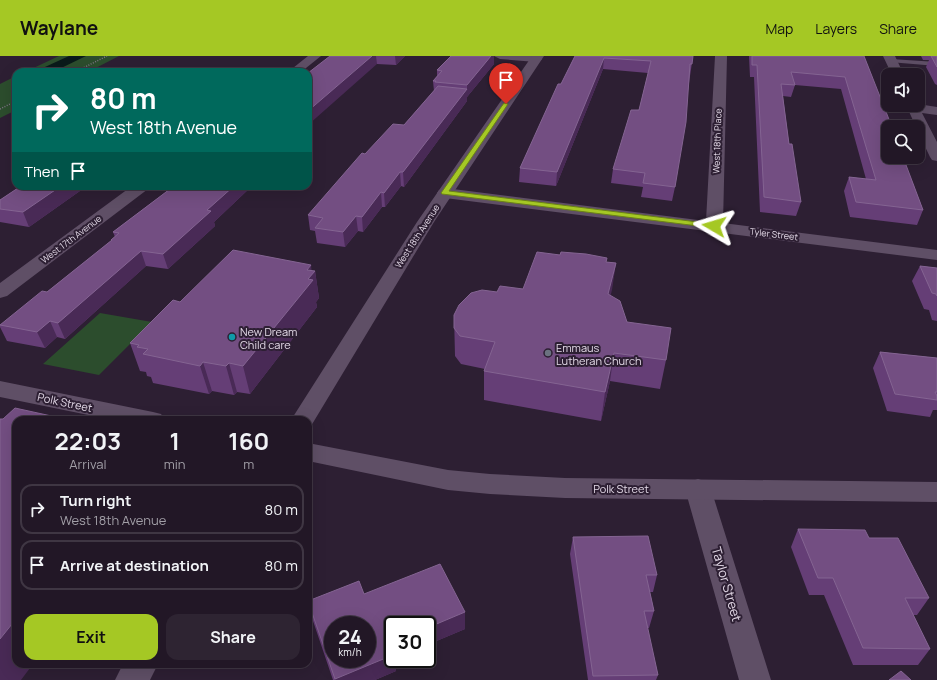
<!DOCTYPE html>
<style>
:root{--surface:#221726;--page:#2e2432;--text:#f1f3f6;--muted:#a29fa7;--line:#3f3643;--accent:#a5c824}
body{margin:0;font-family:Manrope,sans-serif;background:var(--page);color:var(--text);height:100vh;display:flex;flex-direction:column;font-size:15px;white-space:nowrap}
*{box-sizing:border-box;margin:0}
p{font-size:13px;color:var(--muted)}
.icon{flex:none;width:22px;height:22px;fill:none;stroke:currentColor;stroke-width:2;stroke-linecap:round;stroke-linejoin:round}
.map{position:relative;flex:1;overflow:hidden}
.details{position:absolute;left:12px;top:360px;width:300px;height:252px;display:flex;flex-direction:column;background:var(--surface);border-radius:12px;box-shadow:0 4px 16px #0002,0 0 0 1px var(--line)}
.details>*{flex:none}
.guide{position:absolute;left:12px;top:12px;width:300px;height:122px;border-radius:12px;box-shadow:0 4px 16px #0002,0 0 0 1px var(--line);background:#00695c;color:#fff;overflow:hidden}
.tools{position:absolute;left:881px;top:12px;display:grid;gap:8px}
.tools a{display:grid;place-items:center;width:44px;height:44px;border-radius:8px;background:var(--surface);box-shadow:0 4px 16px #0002,0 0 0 1px var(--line);font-size:20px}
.speed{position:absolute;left:324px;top:560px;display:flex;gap:8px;font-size:20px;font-weight:700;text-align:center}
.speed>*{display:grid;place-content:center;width:52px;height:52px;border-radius:50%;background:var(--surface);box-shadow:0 4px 16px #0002,0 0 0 1px var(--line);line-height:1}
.speed small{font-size:10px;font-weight:400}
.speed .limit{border:2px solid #111;border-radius:6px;background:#fff;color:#111}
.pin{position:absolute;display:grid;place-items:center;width:34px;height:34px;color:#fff;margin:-41px -17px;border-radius:50% 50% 50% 0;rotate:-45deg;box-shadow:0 0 4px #0007}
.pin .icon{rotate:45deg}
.me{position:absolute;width:44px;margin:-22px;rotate:277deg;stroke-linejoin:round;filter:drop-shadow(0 0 3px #0008)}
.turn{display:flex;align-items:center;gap:14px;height:84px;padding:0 12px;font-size:18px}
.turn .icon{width:52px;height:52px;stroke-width:2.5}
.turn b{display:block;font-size:28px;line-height:34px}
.then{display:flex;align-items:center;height:38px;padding:0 12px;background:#0003;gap:8px;font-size:15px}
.eta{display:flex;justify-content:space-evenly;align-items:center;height:68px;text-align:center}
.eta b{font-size:24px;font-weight:700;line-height:28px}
.button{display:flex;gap:8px;margin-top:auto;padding:8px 12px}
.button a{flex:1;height:46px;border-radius:12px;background:var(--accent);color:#111;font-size:16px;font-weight:700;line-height:46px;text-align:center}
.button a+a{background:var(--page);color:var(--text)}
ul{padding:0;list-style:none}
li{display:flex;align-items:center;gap:12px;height:50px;margin:0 8px 6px;padding:0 4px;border:2px solid var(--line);border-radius:12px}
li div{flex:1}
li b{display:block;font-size:15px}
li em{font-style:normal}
header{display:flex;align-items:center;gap:24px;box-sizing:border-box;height:56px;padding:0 20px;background:var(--accent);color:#111}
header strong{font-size:19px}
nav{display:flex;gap:22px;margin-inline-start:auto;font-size:14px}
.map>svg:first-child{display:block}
</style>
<header>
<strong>Waylane</strong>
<nav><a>Map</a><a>Layers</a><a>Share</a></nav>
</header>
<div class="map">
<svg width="937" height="624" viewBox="0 0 937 624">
<rect width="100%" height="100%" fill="#2d1f33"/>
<path fill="#2c4d2d" d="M59 0H119L88 16H25Z
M16 20V54L0 62V28Z
M100 257 152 266 99 319 43 308Z"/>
<path fill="#0a1a1a" d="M69 0H86L53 16H34Z"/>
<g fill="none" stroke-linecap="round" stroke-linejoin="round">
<path stroke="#7f7385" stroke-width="1.5" stroke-dasharray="1 1.5" stroke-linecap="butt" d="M75 16 107 0
M0 53 16 45"/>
<path fill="#5f4f66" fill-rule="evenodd" d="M891 3 937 6V10L889 6V4Z"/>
<path fill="#5f4f66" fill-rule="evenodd" d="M308 0H321L301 16H288Z
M494 0H538L542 3 540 5 536 6 500 3Z
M715 0H727L723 167 937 194V204L445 142 439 140 437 137 439 134 445 132 706 165Z
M883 0H895L904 19H892Z
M906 49 918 48 937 51V59L922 57 937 86V105L932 104 930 101 918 76V71H916Z
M132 130H150L148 133 7 240 0 242V227Z
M698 423 707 426 711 433 771 624H739L685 433 689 426Z"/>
<path fill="#5f4f66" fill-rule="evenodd" d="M0 325 153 356 161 358 165 364H113L0 341Z
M308 387 448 414 490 418 565 422 937 426V446L565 442 490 438 448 434 308 405Z"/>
<path fill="#5f4f66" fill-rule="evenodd" d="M532 0H544L434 166 311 370 308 371V364H291L417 166Z
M123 608H158L150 624H115Z"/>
</g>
<path fill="#653e76" d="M330 0H405L396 9 377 8Z
M451 0H494V8L467 41V45L404 131 401 130 385 151H382L363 176 358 175 345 191 317 187 315 175 310 174 308 159 365 98 404 69 434 35 433 25 437 20V14Z
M575 0H693L690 20 675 131 672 145 641 141 643 131 611 127 613 113 639 54 648 17 603 13 556 130 519 126 520 112 561 28Z
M749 0H864L923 154 917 169 850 161 844 135 849 121 866 123 841 33 795 29 791 41 783 40 789 88 801 146 796 160 760 156 754 21H750Z
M921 0H937V29L935 28 926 11 929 4H923Z
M21 130H87L29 171 0 166V144Z
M174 130H252L214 166 215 170 168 213 146 210 65 283 57 281 45 292 7 285 0 271V269L47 236 111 185V184L115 181 113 176Z
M606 206 616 207 610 239 627 266 666 304 660 333 610 325 601 365 484 344V315L485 313 461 308 455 300 454 259 497 236 523 233Z
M920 210 937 212V265L932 264 929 254 924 253 912 225Z
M312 215H315L319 242 316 246 317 251 250 338 237 336 234 339 212 335 209 338 153 327 151 321 147 320 146 316 140 315 130 287 180 246Z
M880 296 937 302V354H933L930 361 887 355 873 312Z
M798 473 869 482 929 542 917 559H913L930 593 918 609H853L824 539H809L791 491Z
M573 481 657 519 653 536H650L654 555 649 572H647L658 619 656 624H588L570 498Z
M364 538 465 573 427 589V569L393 603H395L396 615 375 624H333L312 562 308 545Z"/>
<path fill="#492a56" d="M372 0H376L377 8 308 69V55Z
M395 0H405L396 9Z
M491 0H494V8L467 41V45L404 131 403 116 467 33V29Z
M604 2 603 13 556 130 557 116Z
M400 116 401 130 385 151 384 137Z
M61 130H87L29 171 23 156Z
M234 130H252L214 166 215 170 168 213 163 198 207 154Z
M381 136 382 151 363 176 362 161Z
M356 160 358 175 345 191 343 176Z
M141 195 146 210 65 283 58 267Z
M616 207 612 234 604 265 608 238Z
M311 209 312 218 315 215 319 242 316 246 317 251 250 338 243 310 307 214Z
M50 265 57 281 45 292 37 276Z
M614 297 610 325 601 365 605 336Z
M203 306 212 335 209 338 200 310Z
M229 307 237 336 234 339 226 310Z
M465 556V573L427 589V572Z
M16 563V608H33L21 624H0V583Z
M393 586V603H395L396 615 375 624H335V623L390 587Z"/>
<path fill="#734e82" stroke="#846492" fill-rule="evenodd" d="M330 0H372L308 55V17Z
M451 0H491L467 29 435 26 436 25H433L442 15 437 14Z
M575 0H693L692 8H690L686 66 675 131 643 127 645 117 613 113 631 54H639L651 5 604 2 557 116 520 112 558 28H561Z
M752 0H864L892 71H888V101H903L923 154 856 146 849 121 876 124 845 21 791 16 795 29 781 28 789 88H792L801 146 764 141 757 9H752Z
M931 0H937V11Z
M438 30 467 33 403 116H400L384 137 381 136 362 161 356 160 343 176 315 172 323 162 308 159 362 97 365 98 393 68 404 69Z
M21 130H61L23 156 0 153V144Z
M174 130H234L207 154 211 155 163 198 141 195 58 267 50 265 37 276 0 269 42 235 47 236 112 184H111L119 177 113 176Z
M233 194 311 209 307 214 315 215 308 223 313 224 243 310 229 307 226 310 203 306 200 310 143 298 148 293 137 291 139 289 130 287 173 244 180 246Z
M537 196 560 199 561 196 586 198 607 202 606 206 616 207 608 238 620 245 627 266 671 272 666 304 614 297 605 336 484 315 495 286 460 280 454 272V259L459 249 471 237 482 234 497 236 500 230 523 233Z
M920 210 937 212V240L936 238 932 237Z
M880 296 937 302V336H935L937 340V344L895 338Z
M15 352 56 361 53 364H16V563L0 583V363H3Z
M798 473 865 474 869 482H898L929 542H905L930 593 863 592 833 522H818Z
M648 480 657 519H646L654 555H644L658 619 593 620 573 481Z
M440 508 465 556 427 572V569H393V586L390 587 393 595V599L335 623 308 545 359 525 364 538ZM333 569H367V603H333Z
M901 615 911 624H889Z"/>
<path fill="#a5c824" stroke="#6b8217" d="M504 47 508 48 449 135 714 168 718 170 714 172 442 138 441 137Z"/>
<circle fill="#0f9aa8" stroke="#2d1f33" stroke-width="1.5" cx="232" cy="281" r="4"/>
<circle fill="#6b7280" stroke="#2d1f33" stroke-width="1.5" cx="548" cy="297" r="4"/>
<g text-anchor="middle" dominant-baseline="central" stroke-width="4" stroke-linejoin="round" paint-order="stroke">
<g font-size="9" fill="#e3d9e7" stroke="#2d1f33">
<text transform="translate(717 85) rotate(-88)">West 18th Place</text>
<text transform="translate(774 178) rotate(7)">Tyler Street</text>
<text transform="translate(417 180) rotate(-57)">West 18th Avenue</text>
<text transform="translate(71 183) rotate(-37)">West 17th Avenue</text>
</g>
<g font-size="11" fill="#e3d9e7" stroke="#2d1f33" text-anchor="start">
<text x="240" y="275">New Dream<tspan x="240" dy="13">Child care</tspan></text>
<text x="556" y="291">Emmaus<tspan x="556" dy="13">Lutheran Church</tspan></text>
</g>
<g font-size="11" fill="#e3d9e7" stroke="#2d1f33">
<text transform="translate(65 346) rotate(12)">Polk Street</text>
<text x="621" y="432">Polk Street</text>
</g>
<g font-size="13" fill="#e3d9e7" stroke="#2d1f33">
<text transform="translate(727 528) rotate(74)">Taylor Street</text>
</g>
</g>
</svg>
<div class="tools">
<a><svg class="icon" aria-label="sound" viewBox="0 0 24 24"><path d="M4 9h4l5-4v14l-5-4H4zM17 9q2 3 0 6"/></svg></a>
<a><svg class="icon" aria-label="search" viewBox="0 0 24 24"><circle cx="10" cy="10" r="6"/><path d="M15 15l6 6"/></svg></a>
</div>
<div class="speed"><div>24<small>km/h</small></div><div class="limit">30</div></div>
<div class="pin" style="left:506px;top:48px;background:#d93025"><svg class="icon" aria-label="arrive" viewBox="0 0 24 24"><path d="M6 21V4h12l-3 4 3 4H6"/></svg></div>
<svg class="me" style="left:714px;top:170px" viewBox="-20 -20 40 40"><path d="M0-17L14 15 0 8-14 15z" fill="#a5c824" stroke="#fff" stroke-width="4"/></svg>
<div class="guide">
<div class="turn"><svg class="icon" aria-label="right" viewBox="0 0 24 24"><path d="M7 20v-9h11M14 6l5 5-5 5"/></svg><div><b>80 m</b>West 18th Avenue</div></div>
<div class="then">Then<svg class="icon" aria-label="arrive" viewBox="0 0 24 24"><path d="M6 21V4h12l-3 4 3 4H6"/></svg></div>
</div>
<section class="details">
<div class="eta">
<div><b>22:03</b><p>Arrival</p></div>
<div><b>1</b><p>min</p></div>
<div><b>160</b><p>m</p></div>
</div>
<ul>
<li><svg class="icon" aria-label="right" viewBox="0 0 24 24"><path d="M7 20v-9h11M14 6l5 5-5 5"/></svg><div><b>Turn right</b><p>West 18th Avenue</p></div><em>80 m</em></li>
<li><svg class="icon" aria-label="arrive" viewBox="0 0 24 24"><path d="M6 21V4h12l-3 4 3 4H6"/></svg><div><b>Arrive at destination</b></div><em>80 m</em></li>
</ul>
<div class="button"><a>Exit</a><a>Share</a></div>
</section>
</div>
